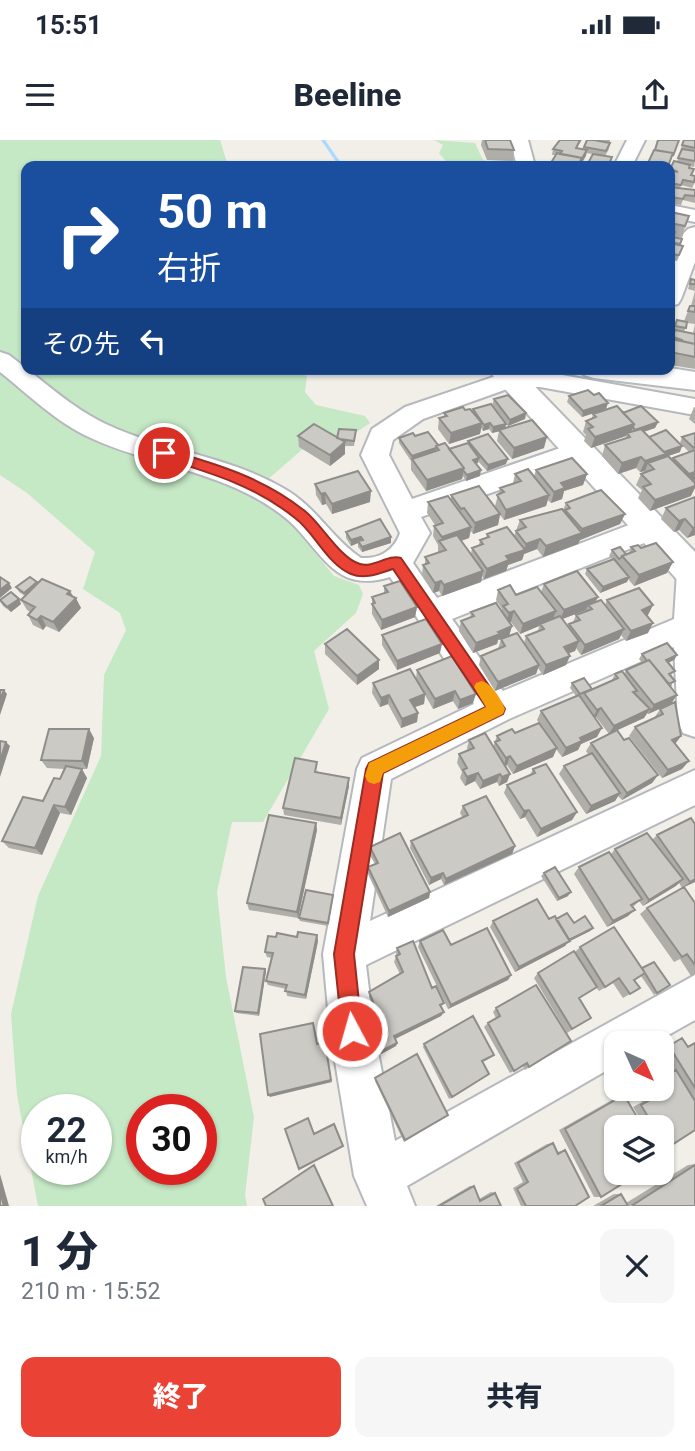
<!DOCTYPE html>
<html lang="ja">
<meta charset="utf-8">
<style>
:root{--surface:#fff;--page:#f6f6f7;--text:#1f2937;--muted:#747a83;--accent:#ea4335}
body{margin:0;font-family:Roboto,"Noto Sans JP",sans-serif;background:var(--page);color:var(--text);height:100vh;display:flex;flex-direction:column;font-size:26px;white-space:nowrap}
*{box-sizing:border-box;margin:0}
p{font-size:23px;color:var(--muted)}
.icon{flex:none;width:38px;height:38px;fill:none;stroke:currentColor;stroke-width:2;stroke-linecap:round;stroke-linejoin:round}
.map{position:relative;height:1066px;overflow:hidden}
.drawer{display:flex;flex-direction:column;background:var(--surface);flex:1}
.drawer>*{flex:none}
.guide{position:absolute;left:21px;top:21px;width:654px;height:214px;border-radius:14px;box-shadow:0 2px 5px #0004;background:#1a4fa0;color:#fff;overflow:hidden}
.needle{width:46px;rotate:135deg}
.controls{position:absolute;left:604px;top:891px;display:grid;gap:14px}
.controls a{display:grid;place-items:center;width:70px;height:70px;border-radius:14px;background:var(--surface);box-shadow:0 2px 5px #0004;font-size:35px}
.speed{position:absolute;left:21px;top:954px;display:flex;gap:14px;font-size:35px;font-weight:700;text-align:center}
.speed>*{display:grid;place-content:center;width:91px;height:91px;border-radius:50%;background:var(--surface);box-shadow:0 2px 5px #0004;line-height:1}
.speed small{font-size:18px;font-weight:400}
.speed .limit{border:10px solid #d22;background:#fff;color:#111}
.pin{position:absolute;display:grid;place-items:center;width:60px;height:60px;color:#fff;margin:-30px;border:4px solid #fff;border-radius:50%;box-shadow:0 2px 7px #0007}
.me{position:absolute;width:77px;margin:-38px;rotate:354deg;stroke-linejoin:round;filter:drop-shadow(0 0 5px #0008)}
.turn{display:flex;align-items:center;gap:24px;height:147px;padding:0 21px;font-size:32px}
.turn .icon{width:91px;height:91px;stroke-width:2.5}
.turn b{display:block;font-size:49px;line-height:60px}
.then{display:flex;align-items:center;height:66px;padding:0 21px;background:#0003;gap:14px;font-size:26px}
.round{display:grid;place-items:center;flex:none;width:74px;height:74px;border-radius:14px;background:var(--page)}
.headline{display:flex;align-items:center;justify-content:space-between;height:119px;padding:0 21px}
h1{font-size:42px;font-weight:800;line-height:52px}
.action{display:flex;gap:14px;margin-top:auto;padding:14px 21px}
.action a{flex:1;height:80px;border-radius:14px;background:var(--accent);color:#fff;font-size:28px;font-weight:800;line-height:80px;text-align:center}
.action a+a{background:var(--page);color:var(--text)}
.status{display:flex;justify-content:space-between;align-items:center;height:49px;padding:0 35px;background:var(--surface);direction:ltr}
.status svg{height:19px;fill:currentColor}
header{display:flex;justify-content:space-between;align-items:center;height:91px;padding:0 21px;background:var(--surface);font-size:32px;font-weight:800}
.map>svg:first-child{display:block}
</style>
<div class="status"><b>15:51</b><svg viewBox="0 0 49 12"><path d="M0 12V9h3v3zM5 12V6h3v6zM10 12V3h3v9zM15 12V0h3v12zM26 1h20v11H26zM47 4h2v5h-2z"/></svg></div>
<header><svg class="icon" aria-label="menu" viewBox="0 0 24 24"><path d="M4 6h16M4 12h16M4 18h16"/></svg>Beeline<svg class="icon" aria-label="share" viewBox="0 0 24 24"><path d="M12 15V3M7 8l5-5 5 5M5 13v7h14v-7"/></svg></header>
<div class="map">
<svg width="695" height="1066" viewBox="0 0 695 1066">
<rect width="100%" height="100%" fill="#f1efe8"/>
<path fill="#c5e8c5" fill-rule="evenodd" d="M0 0H220L228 26H26V229H287L307 236 305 252 316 265 365 276 370 283 351 296 305 307 251 354 287 379 334 436 359 445 363 454 356 473 314 511 329 569 263 682H232L217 752 226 837 254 977 245 1055 247 1066H38L17 955 11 874 38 756 101 616 104 535 126 490 120 473 83 449 95 412 27 353 0 335ZM37 970H96V1029H37ZM142 970H201V1029H142Z
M434 0 475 3 483 20 508 26H450L439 13 443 5Z"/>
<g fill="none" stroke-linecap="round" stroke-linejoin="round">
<path fill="#aadaff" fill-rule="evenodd" d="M321 0H325L343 26H339Z"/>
<defs>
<path id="street" d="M510 0H528L535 26H517Z
M627 0H645L632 26H614Z
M670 65 695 70V82L670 77Z
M695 87V122L681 159 678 164 670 166V129L684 93 688 89Z
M0 212 9 215C40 238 71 268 108 285 164 311 228 316 283 348 316 366 331 398 361 418 379 419 394 411 400 393L361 315 372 289 405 267 511 231H540L695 259V275L540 247H513L423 279 393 300 389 315 412 359 569 305 579 303 589 305 593 312 589 319 421 377 430 393 413 423 437 458 642 380 652 377 662 380 667 388 662 396 452 479 503 551 674 479 677 432 681 424 695 421V597L683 593 678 582 674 507 509 579 391 639 370 781 695 630V665L366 825 374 891 395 1001 695 835V880L654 903H616V925L407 1046 415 1066H367L354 1036 330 891 323 814 357 629 362 618 474 564 390 437C341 452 327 422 299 391 290 380 277 371 266 364 212 330 147 324 91 298 57 283 29 255 0 232Z"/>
<path id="secondary" d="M670 228 695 232V250L594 238 584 235 580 229Z
M487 229H518L695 412V449L682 445Z"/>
</defs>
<use href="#street" stroke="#b5b8bc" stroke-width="4"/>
<use href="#secondary" stroke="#b6babf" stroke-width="4"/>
<use href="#street" fill="#fff" fill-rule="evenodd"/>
<use href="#secondary" fill="#fff" fill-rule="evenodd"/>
</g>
<path fill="#afaea9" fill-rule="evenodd" d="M482 0H510L514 10 513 21 487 20 481 5Z
M557 0H582L577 8 583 9 587 0H610L609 9 605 16 612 17 611 23 609 26H587L592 14 586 13 580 26H549L556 15H552L553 9 559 0Z
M695 0V22L694 27 690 26 689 28 695 42 692 48 681 45 680 48 695 50V63L683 60 681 65 670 63V39L672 36H670V29L677 22 682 5Z
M670 68 671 72 689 76 681 98 673 96V97L682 99 680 105 683 106 677 121 672 120 670 126Z
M691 139 695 140V229L670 225V202L674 192 675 186 677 180 684 181 690 166H691L695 151 688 149ZM687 183 695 184 693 193 684 192Z
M569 256 606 269 582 277 567 262Z
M494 259 526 273 525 279 508 286 492 265Z
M694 267H695V284L689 279Z
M473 269 506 284 505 288 544 308 512 319 497 301 499 291 492 293 489 289 483 291 481 288 480 294 449 304 438 289 439 278 444 277V273L465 270 472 272Z
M623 273 658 282 655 288 644 292 649 297 680 312 665 317 672 320 673 318 689 312 680 303 682 297 695 293 693 341 691 356 650 371 638 358 642 350 636 345 641 334 644 332 645 331 640 332 636 328 618 334 602 316 605 305 626 298V296L591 308 584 301 586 295 583 292 586 281 592 278 593 274Z
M356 290 354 306H345V314L330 326 299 307 298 296 337 298Z
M415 296 449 309 468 303V301L506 324 487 331 478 321V323L476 324 480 336 466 341 463 336 462 339 426 351 411 330V321L399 303V298Z
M536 330 587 334 583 345 564 351 562 359 551 363 548 360 546 366 504 380 500 375 498 385 473 394 471 391 469 398 461 401 471 414 472 408 479 405 480 400 486 398 487 394 514 396 520 380 563 370 566 363 625 374 620 384 580 400 578 404 543 417 537 409 524 414 522 420 508 425 506 431 484 439 482 436 481 442 442 456 439 451 433 453 422 435 423 425 425 424V417L438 413V405L433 396 434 386 435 385 427 373 428 362 451 359V355L498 371 495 366 500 348 513 343 515 334 534 336Z
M315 344 370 362 332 374 326 364 322 365 316 355Z
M695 357V395L687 398 679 390 674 392 661 379 666 368Z
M346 392 391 397V403L362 412 358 407V403L351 406 346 398Z
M631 407 641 408 673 422 667 433 634 446 628 439 627 442 600 453 585 434 587 429 612 419 609 416 612 410 626 414 629 413Z
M38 443 70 451 81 468 59 492 46 486 43 490 33 485 28 475 30 472 27 470 21 460 25 456 19 452 16 447Z
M544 444 605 465 607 460 648 475 647 476 648 493 626 501 621 495 619 499 581 515 576 508 575 511 568 513 566 525 543 535 538 528 536 534 495 551 479 525 481 516 498 509 501 499 524 503 526 496 538 492 539 486 520 494 511 482H509L512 486 509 496 498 500 497 504 473 513 459 491 461 481 470 478 471 472 502 471V469L496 460 498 450 516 455 541 452ZM586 470 585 471 576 475 573 482 569 484 568 486 562 479Z
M384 446 417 467 415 477 381 490 372 474V457L384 453Z
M19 459 21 464 11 472 3 466 0 461Z
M382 495 440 513 397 530 382 505Z
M325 504 379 529 357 545 325 514Z
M642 514 677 515 674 520 668 523 672 536H671L672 546 670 547 671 563 681 596 675 604 682 629 662 638 629 596 635 587 654 578 661 568 648 574 647 573 644 578 617 590 624 600 658 635 652 643 622 660 618 656 615 661 586 674 559 634 564 626 588 614 586 611 591 603 609 594 596 577 595 578 597 597 581 604 578 610 562 617 556 609 553 617 513 634 507 625 505 626 510 634 507 642 499 646 497 642 480 649 475 641 465 646 460 638 462 632 457 623 459 614 468 611 467 608 469 600 493 607 497 596 515 593 539 583 537 580 541 571 576 556 570 548 572 543 591 550 612 540 615 534H624L626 530 642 523 639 519Z
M417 530 473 563 458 569 453 561 433 569 425 555 424 564 415 567 418 573 417 582 401 588 388 564 380 567 372 553 373 543 416 539Z
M94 598 87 629H81L87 638 71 675 60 673 42 715 9 708 2 701 43 661 60 639 64 629 47 628 41 620Z
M533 629 577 672 572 680 537 697 525 677 520 679 504 653 507 645 530 635Z
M318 630 317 633 349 646 341 685 284 675 283 668Z
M463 666 515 706 512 714 444 745 441 739 429 745 410 708 411 701 463 678 460 673Z
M316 683 317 690 298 778 249 770 247 763Z
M657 695 695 742 684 747 695 763V834L691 836 680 819 674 822 640 774 647 768 682 748 679 743 643 766 639 761 633 767 628 776 607 787 574 734 579 727 611 714 615 709 652 700Z
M370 707 430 752 429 758 388 777 368 734V727L375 724 369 714Z
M544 733 568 756 557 761 541 736Z
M333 755 328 786 300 781 299 778Z
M549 779H556L593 788 590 791 568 802 565 806 515 832 490 787 493 781Z
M317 795 318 801 306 859 287 856 286 849 268 845 266 841 272 818 267 817 265 812 276 797Z
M420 801 451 805 511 835 508 840 448 869 418 807Z
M580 807 642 828 670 845 654 855 641 836 635 840 640 848 623 858 613 843 599 851 596 847 579 858 591 878 567 893 534 838 538 833 575 812Z
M397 808 444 863 441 867 444 872 441 876 395 899 397 903 396 906 372 919 365 902 366 899 380 892 375 879 376 875 369 857V852L400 834 394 822 396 816H397L396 813Z
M266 831 259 876 236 873 235 871Z
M496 868 571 901 525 930 523 926 510 933 484 887 488 883 496 878 493 872Z
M682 898 687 906 695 902V990L667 1008 662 1009V987H645L633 967 642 962 636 952 641 948H662V937L674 931 662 909Z
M424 904 490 918 483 922 489 934 449 959 423 907Z
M375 938 448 975 404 1002 375 941Z
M624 955 617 1035 601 1057H594L559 990 617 957Z
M553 1003 557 1012 565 1010 575 1066H521L513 1048 523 1042 514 1023 547 1004Z
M695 1024V1066H593L614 1054H621L626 1063 688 1025Z
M470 1046H474L479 1059 491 1052 495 1053 501 1066H436Z"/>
<path fill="#8f8d8a" d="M587 10 586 16 580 26H578Z
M608 263 606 269 582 277 583 271Z
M526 273 525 279 508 286 510 280Z
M658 282 655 288 633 295 635 290Z
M482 283 480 294 449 304 451 293Z
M490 283 489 289 483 291 484 285Z
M506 284 505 290 492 293 493 287Z
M634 284 630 295 627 293 626 296 591 308 595 297Z
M547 297 544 308 512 319 514 308Z
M345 302V314L330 326V315Z
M682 306 680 312 648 323 645 331 640 332 645 321 661 313Z
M436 308 435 314 412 319V316Z
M641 317 636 328 618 334 622 323Z
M479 318 478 323 472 325 473 320Z
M508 319 506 324 487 331 488 325Z
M464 328 462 339 426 351 427 340Z
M481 330 480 336 466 341 467 335Z
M695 332V341L683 345 689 334Z
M587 334 583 345 564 351 562 359 551 363 554 352 561 343Z
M695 346V348L691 356 650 371 655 360Z
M371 351 370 362 332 374V364Z
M325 353 326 364 322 365 321 354Z
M549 355 546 366 504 380 506 370Z
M500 374 498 385 473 394 475 383Z
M625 374 620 384 580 400 578 404 543 417 546 406 580 394 582 389Z
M685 379 679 390 674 392 679 381Z
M471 387 469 398 443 407 441 404 442 397Z
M695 387V395L687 398 693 388Z
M361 397V402L358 401V403L351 406V400Z
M391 397V403L362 412V407Z
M540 399 537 409 524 414 522 420 508 425 506 431 484 439 487 429 506 416 524 410 526 404Z
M673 422 667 433 634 446 639 435Z
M483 431 481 442 442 456 444 445Z
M629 437 627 442 600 453 603 447Z
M441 441 439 451 433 453 435 443Z
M37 442 27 458 24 453Z
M9 443 12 448 0 458V450Z
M70 451 74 460 76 458 81 468 59 492 53 482Z
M598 457 593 467 588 465 586 470 560 480 564 470Z
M19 459 21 464 11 472 7 467Z
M653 465 648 475 637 480 642 470Z
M417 467 415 477 381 490 382 480Z
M514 471 511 482 506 483 509 473Z
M556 471 552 481 540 484 539 486 520 494 523 484Z
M41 476 46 486 43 490 37 480Z
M653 483 648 493 626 501 631 491Z
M512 486 509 496 498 500 497 504 473 513 476 503 498 492Z
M624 489 619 499 581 515 585 505Z
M579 501 575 511 560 517 564 507Z
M442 504 440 513 397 530V521Z
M677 515 674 520 663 525 666 520Z
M570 516 566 525 543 535 546 525Z
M379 520V529L357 545V536Z
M539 525 536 534 495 551 498 542Z
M4 550 7 554 0 575V560Z
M455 551 453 561 433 569 435 559Z
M425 554 424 564 409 569 410 560Z
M476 554 473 563 458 569 460 560Z
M389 555 388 564 380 567 381 558Z
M677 555 671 564 648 574 654 565Z
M601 568 596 577 592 579 597 570Z
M650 569 644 578 609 594 614 586Z
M418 573 417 582 401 588 402 579Z
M602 588 597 597 581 604 578 610 562 617 566 608 580 598Z
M89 589 94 598 87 629 82 621Z
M681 596 675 604 672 600Z
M6 602 10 606 0 637V621Z
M557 608 553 617 513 634 517 626Z
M510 616 507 625 503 627 506 618Z
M689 621 682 629 662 638 668 630Z
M82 629 87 638 71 675 65 667Z
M478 633 475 641 465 646 467 637Z
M500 634 497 642 480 649 483 641Z
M510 634 507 642 499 646 502 637Z
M658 635 652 643 622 660 627 653Z
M349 638V646L341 685V678Z
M620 653 615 661 586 674 591 666Z
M54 665 60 673 42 715 35 708Z
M529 670 525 677 520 679 524 671Z
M577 672 572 680 537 697 541 689Z
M316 683 317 690 298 778 297 772Z
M515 706 512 714 444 745 446 739Z
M443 733 441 739 429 745 431 738Z
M683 739 676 746 643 766 649 760Z
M695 739V742L682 748 690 742Z
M430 752 429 758 388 777 389 771Z
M571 752 568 756 557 761 559 758Z
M635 770 628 776 607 787 613 781Z
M593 788 590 791 568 802 565 806 515 832 519 827Z
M317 795 318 801 306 859 305 855Z
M265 829 266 831 259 876 258 873Z
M511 835 508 840 448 869 451 865Z
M444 872 441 876 393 900 394 896Z
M397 903 396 906 372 919V916Z
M331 940 332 942 270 957 268 955Z
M0 1034 9 1066H4L0 1051Z"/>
<path fill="#cccac5" stroke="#8f8d8a" stroke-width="2" d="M485 0H510L514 10 488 9Z
M560 0H580L576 8 587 10 581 20 582 18 560 14 562 11 553 9Z
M587 0H594L610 3 606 11 584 7Z
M658 0H679L673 16V13L655 10Z
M684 0H695V8L682 5Z
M682 9 695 11V21L678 18Z
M654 10 673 13 668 26 647 25Z
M557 13 582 18 578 25 573 24 572 26H549Z
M593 14 612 17 608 26H594L587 25Z
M674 21 690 25 689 28 694 29 691 35 695 36 694 42 683 40 681 45 670 43V39L674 31 678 32 670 29Z
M670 47 695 50V56L685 55 683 59 670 57Z
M670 68 673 69 671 72 689 76 685 86 670 83Z
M670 91 675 92 673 97 682 99 680 104 670 102Z
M670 103 683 106 679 115 670 114Z
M670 114 674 115 670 126Z
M691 139 695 140V144H690Z
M690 166H695V172L688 171Z
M677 180 687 182 686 188 675 186Z
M675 190 695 194V204L682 201V200L673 197Z
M671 199 695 204V217L670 212Z
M588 250 594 255 599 253 608 263 583 271 569 256Z
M508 255 526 273 510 280 494 259Z
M491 264 506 284 493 287 490 283 484 285 473 269Z
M617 266 634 284 595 297 588 289 593 287 586 281 596 277 593 274Z
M641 266 658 282 635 290 633 287 634 284 623 273Z
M463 267 465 270 470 269 482 283 451 293 439 278 447 276 444 273Z
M532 280 547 297 514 308 499 290Z
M314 284 345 302 330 315 298 296Z
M339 289 356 290 354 301 340 299 337 298Z
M641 289 666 314 645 321 641 317 622 323 605 305 630 297 627 293Z
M666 290 682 306 664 312 649 297Z
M428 292 438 305 436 306V308L412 316 399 298 413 293 415 296Z
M695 293V308H694L682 297Z
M488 294 508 319 488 325 468 301Z
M445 303 464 328 427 340 412 319 439 310 436 306Z
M468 303 479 318 473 320 481 330 467 335 463 330 464 328 449 309Z
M695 310V332L689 334 673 318Z
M668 316 695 343V346L655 360 643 347 651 344 641 334 654 329 648 323Z
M572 318 587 334 561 343 565 348 554 352 536 330Z
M528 329 549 355 506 370 497 355 504 352 500 348 521 341 515 334Z
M358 331 371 351 332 364 325 353 321 354 315 344Z
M479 346 500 374 475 383 464 368 461 369 451 355Z
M601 350 625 374 582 389 565 370 570 368 566 363Z
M448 356 471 387 442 397 434 386 443 383 428 362Z
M695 357V387L693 388 685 379 679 381 666 368Z
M562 369 582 393 546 406 540 399 526 404 516 391 526 387 520 380Z
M380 379 391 397 362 407 358 401 363 400 361 397 351 400 346 392Z
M507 387 525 410 506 416 509 420 487 429 472 408 483 404 480 400 489 397 487 394Z
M457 395 483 431 444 445 441 441 435 443 423 425 429 423 425 417 446 410 439 401Z
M656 403 673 422 639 435 622 416 635 411 631 407 638 405 641 408Z
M620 407 626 414 619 419 612 410Z
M614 419 629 437 603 447 587 429Z
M577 431 598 457 564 470 544 444Z
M0 437 9 443 0 450Z
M30 437 37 442 24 453 16 447Z
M42 439 70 451 67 454 76 458 53 482 41 476 37 480 28 475 35 467 21 460Z
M400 441 417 467 382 480 372 464 375 463 372 457 388 452 384 446Z
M510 445 516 455 537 447 556 471 523 484 514 471 509 473 503 466 508 464 498 450Z
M639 448 653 465 642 470 653 483 631 491 607 460Z
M11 452 19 459 7 467 0 460Z
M601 460 624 489 585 505 569 484 580 480 576 475 592 469 588 465Z
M496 463 512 486 498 492 500 494 476 503 461 481 474 476 471 472Z
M560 476 579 501 564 507 570 516 546 525 526 496 544 489 540 484Z
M426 479 442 504 397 521 382 495Z
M347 489 379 520 357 536 325 504Z
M517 493 539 525 498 542 481 516 505 506 501 499Z
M667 503 677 515 666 520 675 531 669 534 675 541 669 544 649 520 647 521 642 514Z
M452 516 476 554 460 560 455 551 435 559 417 530Z
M649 520 677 555 654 565 626 530Z
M410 529 425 554 410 560 418 573 402 579 389 555 381 558 373 543Z
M622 531 637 551 633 552 650 569 614 586 601 568 597 570 584 553 618 538 615 534Z
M584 538 592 549 580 554 572 543Z
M0 550H4L0 560Z
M579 555 602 588 580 598 582 601 566 608 541 571Z
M675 562 681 596 672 600 689 621 668 630 635 587 663 574 660 569Z
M539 583 557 608 517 626 510 616 506 618 495 602 500 600 497 596 512 589 515 593Z
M49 589H89L82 621 41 620Z
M617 590 624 600 629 598 658 635 627 653 591 603Z
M485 593 510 634 502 637 500 634 483 641 478 633 467 637 463 630 467 628 459 614 474 608 469 600Z
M0 601 6 602 0 621Z
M592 613 620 653 591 666 564 626Z
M295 618 317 622 315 632 349 638 341 678 283 668Z
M546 624 577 672 541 689 529 670 524 671 507 645 535 633 533 629Z
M66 626 82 629 65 667 54 665 35 708 2 701 23 657 43 661 54 638 60 639Z
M486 656 515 706 446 739 443 733 431 738 411 701 468 675 463 666Z
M269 675 316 683 297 772 247 763Z
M691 678 695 684V739L690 742 657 695Z
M400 693 430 752 389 771 368 727 378 723 370 707Z
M647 693 683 739 649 760 615 709Z
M609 712 642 759 631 765 635 770 613 781 579 727Z
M555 727 571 752 559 758 544 733Z
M684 747 695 763V825L687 814 682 817 647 768Z
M306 750 333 755 328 783 299 778Z
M537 759 549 779 555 776 570 801 519 827 493 781Z
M567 773 574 783 585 776 593 788 569 800 556 779Z
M614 787 645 833 634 840 640 848 630 854 619 838 605 847 580 807Z
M487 788 511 835 451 865 420 801 443 790 451 805Z
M298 792 317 795 305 855 285 851 287 845 266 841 273 813 265 812 268 796 276 797 277 793 297 797Z
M413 801 432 848 436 846 444 863 440 865 444 872 394 896 397 903 372 916 366 899 382 891 375 875 378 874 369 852 403 832 396 816 400 814 397 808Z
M574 811 597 847 579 858 591 878 572 889 538 833Z
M654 822 670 845 657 853 642 828Z
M243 827 265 829 258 873 235 871Z
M536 845 571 901 529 927 527 923 514 931 488 883 500 876 496 868Z
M473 876 494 915 482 921 489 934 452 957 424 904Z
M313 883 317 904 325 902 331 940 268 955 260 894Z
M682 898 688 907 695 903V948L669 906Z
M417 914 448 975 405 1000 375 938Z
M676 930 695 961V990L667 1008 662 1000V987H654L641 965 650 960 643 949 662 948V939Z
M624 955 643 987H616V1032H620L617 1035 622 1044 601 1057 565 989Z
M308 978 314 994 334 984 343 1006 299 1029 285 989Z
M553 1003 558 1014 565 1010 589 1057 575 1066H526L517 1049 528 1042 518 1023Z
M314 1025 333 1066H266L263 1059Z
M695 1025V1066H634L633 1065Z
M474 1046 480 1061 495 1053 501 1066H439Z
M0 1051 4 1066H0Z
M621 1054 628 1066H601Z"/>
<path fill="#ea4335" stroke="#982c22" stroke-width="2" d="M164 309C214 323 265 338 306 372 321 384 341 419 360 424 374 428 388 414 401 418L505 569 503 574 383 633 354 814 362 891 359 898 352 901 345 898 342 891 334 814 366 629 369 623 486 567 393 429C380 433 365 440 351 434 327 424 315 393 295 378 254 345 208 332 159 317L157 313Z"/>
<path fill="#f59e0b" d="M482 541C492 544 501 559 505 569L503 574 383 633 380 642 374 644 368 642 365 636 369 623 486 567 474 547 476 543Z"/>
</svg>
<div class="controls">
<a><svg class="needle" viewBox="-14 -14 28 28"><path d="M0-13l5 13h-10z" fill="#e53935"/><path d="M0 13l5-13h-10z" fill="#747a83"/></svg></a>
<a><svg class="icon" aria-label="layers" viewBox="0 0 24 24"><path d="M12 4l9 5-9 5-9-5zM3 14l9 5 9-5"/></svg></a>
</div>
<div class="speed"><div>22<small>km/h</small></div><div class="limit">30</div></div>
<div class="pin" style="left:164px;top:313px;background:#d93025"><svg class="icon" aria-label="arrive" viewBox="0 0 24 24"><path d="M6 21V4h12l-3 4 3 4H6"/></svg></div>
<svg class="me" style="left:352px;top:891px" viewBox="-20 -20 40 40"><circle r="17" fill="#ea4335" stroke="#fff" stroke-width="3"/><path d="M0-11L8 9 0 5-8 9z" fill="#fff"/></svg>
<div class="guide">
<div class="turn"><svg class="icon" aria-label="right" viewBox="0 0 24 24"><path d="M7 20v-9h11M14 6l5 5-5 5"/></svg><div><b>50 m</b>右折</div></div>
<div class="then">その先<svg class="icon" aria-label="left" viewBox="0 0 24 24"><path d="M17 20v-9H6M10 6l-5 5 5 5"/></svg></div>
</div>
</div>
<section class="drawer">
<div class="headline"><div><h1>1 分</h1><p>210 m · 15:52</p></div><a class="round"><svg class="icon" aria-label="close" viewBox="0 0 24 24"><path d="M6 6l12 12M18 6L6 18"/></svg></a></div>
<div class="action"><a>終了</a><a>共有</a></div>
</section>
